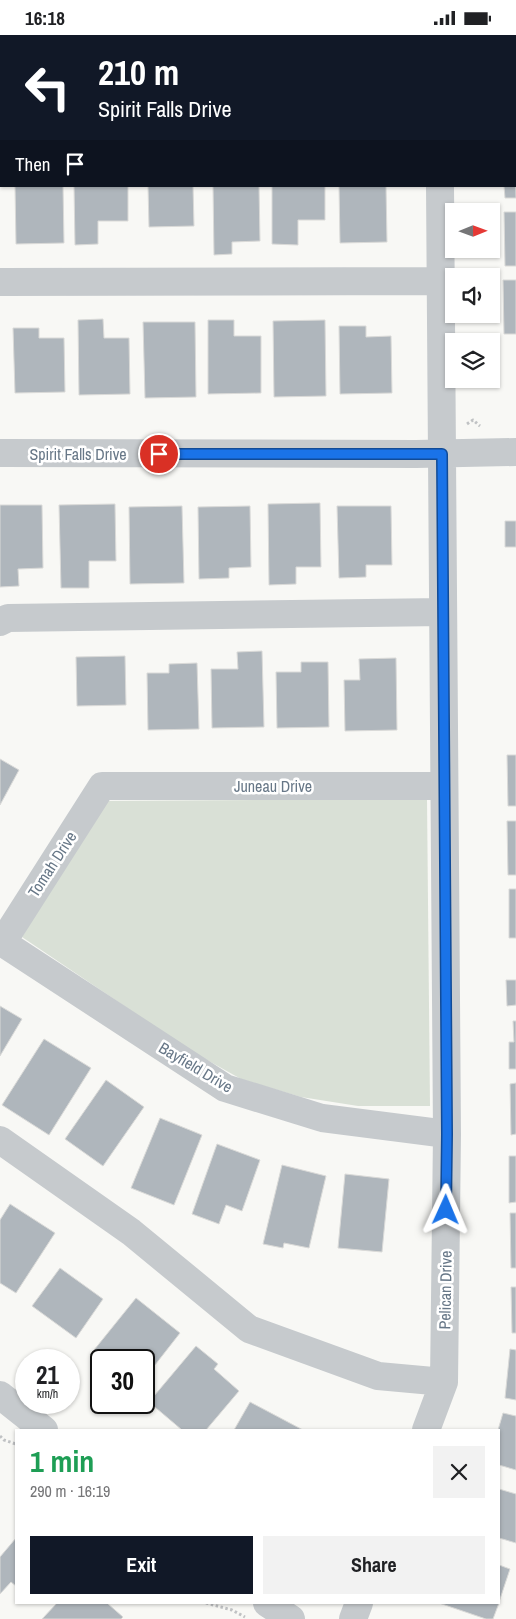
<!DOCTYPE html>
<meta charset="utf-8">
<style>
:root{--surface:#fff;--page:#f2f2f2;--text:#202124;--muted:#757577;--accent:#111827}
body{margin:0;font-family:"Archivo Narrow",sans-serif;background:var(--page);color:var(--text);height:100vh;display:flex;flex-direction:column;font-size:19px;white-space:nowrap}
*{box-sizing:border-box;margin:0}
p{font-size:16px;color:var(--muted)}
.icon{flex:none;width:28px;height:28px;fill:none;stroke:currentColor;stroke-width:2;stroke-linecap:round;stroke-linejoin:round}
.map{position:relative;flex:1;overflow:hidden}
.details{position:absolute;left:15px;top:1394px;width:485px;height:175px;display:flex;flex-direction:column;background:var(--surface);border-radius:0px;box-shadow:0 1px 4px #0004}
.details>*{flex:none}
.hud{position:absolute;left:0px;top:0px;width:516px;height:152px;box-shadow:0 1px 4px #0004;background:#111827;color:#fff;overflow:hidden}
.needle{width:32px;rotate:89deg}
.controls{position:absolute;left:445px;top:168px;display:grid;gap:10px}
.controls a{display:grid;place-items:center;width:55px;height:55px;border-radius:0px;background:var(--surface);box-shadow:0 1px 4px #0004;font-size:25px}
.speed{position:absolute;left:15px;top:1314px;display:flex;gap:10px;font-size:25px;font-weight:700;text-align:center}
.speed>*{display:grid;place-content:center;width:65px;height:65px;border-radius:50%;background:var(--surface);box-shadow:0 1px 4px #0004;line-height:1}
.speed small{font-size:12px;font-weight:400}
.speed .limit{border:2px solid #111;border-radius:8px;background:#fff;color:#111}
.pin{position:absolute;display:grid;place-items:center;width:42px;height:42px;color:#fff;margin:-21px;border:2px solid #fff;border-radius:50%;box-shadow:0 1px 5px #0007}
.me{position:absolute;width:55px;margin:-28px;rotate:1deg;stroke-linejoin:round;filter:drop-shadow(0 0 4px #0008)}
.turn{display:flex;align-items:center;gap:18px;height:105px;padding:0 15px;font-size:22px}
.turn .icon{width:65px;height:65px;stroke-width:2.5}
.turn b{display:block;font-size:35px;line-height:42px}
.then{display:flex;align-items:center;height:48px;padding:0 15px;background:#0003;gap:10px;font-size:19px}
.round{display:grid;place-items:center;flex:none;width:52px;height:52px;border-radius:0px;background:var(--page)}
.overview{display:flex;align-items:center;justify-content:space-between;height:85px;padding:0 15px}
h1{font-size:30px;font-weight:800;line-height:38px;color:#1e9e55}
.primary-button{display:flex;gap:10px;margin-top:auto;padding:10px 15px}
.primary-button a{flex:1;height:58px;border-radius:0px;background:var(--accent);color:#fff;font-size:20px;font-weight:800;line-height:58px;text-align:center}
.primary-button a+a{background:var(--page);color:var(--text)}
.status{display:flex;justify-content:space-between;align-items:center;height:35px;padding:0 25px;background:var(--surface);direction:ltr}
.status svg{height:14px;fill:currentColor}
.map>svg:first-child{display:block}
</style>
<div class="status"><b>16:18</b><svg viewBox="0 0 49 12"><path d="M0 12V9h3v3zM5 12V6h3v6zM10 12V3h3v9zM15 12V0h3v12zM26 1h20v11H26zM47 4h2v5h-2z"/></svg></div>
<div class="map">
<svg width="516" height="1584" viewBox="0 0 516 1584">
<rect width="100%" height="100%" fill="#f8f8f5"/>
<path fill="#d9e0d6" d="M427 764 430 1071H358L301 1062 241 1044 191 1016 22 902 104 766Z"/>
<path fill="#afb6bc" stroke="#dadad8" d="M10 0H61V1H10Z
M81 0H128V1H81Z
M147 0H194V1H147Z
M213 0H259V1H213Z
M274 0H326V1H275Z
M338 0H388V1H338Z
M505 0H516V32L515 1Z
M515 44H516L515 99Z
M515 110 516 163H505L504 151H515Z
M15 151H63L64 208 16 209Z
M74 151H128V186H98V209L75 210Z
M148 151H193L194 191 149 192Z
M213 151H259L260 206 232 207V219L214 220Z
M272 151H325V185H298V210L272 209Z
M339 151H386L387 207 340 208Z
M504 177H516V231H505Z
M503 245H516V299H504Z
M103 284 104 303H129L130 359 79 360 78 285Z
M208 285H234V301H261V358L208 359Z
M325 285 326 361 274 362 273 286Z
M143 287H195L196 362 145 363Z
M339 291H366V302L391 301 392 358 340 359Z
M13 293H39V303H64L65 357 15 358Z
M320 468 321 532H296V549L269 550 268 469Z
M115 469 116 526H89V553H61L59 470Z
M0 470H42L43 533 18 534 19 551 0 552Z
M182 471 184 548 130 549 129 472Z
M250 471 251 532 229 533V543L199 544 198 472Z
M337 471H391L392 530H366V542L339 543Z
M505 486H516V512H505Z
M262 616 264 692 212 693 211 634H238L237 617Z
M125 621 126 670 77 671 76 622Z
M396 623 397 695 345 696 344 645H360L359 624Z
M301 627H328L329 692 277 693 276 637H301Z
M197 628 199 694 148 695 147 638H169V629Z
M507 720H516V771H508Z
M0 724 19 735 0 770Z
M507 786H516V840H508Z
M509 854H516V903H509Z
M506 945H516V970L507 971Z
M0 971 22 984 0 1021Z
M513 986H516V1034H509V1007H514Z
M44 1004 91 1033 49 1100 2 1070Z
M106 1045 144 1072 103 1131 65 1104Z
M516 1048V1099L511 1100 510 1049Z
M160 1083 202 1100 174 1170 131 1153Z
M217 1109 260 1125 242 1176 226 1170 219 1189 192 1179Z
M509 1121H516V1167L509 1168Z
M282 1130 326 1141 309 1213 284 1208 283 1213 263 1209Z
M345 1139 389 1144 382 1217 338 1213Z
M10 1169 55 1198 16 1258 0 1248V1185Z
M510 1178H516V1233H511Z
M60 1233 103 1264 76 1303 32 1271Z
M511 1252H516V1298H512Z
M136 1263 180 1298 144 1344V1325H101V1329L90 1320Z
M196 1311 218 1329 214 1334 239 1356 206 1395H182L149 1367Z
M510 1314 516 1315V1365L505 1363Z
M250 1367 303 1395H234Z
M503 1378 516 1381V1435L499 1430 498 1395Z
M499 1454 516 1459V1508L499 1503Z
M16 1503V1551L11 1547 0 1559V1522Z
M499 1530 510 1534 499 1567Z
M57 1568H107L123 1582 121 1584H42Z
M439 1568H499L493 1584H486Z"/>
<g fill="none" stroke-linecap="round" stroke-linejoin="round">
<path stroke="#c0c2c4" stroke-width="3" stroke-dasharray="2.5 2.5" stroke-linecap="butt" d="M467 389 473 385 480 391
M0 1401 4 1405 16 1409
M206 1568 232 1575 245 1582"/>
<path stroke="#c6cacd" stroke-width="28" d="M439 0V1
M0 81H1
M0 247 441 246
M0 418 416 419 516 417
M0 587 8 583 443 577
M0 906 225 1053 322 1083 447 1099
M2 908 102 751H444
M0 1105 131 1197 249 1294 378 1341 444 1347
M0 1360 44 1395
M426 1395 444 1347 447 1099 440 151
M267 1568 291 1584
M353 1584 359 1568"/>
</g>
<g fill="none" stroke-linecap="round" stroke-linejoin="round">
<defs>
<path id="route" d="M159 419H442L447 1099 446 1175"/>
</defs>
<use href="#route" stroke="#114b97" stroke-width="12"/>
<use href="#route" stroke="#1a73e8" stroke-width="9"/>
</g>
<g text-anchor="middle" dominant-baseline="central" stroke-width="5" stroke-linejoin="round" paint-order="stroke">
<g font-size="16" fill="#677787" stroke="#fff">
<text x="78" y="419">Spirit Falls Drive</text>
<text x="273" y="751">Juneau Drive</text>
<text transform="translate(52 829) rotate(-57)">Tomah Drive</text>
<text transform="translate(196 1032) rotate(31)">Bayfield Drive</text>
<text transform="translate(445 1255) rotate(-89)">Pelican Drive</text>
</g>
</g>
</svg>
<div class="controls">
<a><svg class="needle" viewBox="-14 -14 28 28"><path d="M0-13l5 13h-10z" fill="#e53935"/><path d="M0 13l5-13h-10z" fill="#757577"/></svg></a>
<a><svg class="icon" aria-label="sound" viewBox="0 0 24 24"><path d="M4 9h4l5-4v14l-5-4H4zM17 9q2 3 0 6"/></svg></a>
<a><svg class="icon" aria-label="layers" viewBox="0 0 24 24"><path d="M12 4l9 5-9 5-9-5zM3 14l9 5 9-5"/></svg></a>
</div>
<div class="speed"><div>21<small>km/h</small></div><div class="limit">30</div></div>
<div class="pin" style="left:159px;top:419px;background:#d93025"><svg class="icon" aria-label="arrive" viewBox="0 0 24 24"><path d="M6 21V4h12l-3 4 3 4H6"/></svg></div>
<svg class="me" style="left:446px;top:1175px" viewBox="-20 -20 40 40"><path d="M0-17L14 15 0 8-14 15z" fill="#1a73e8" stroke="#fff" stroke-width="4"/></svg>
<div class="hud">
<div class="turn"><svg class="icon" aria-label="left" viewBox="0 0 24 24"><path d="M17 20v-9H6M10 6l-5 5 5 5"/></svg><div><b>210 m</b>Spirit Falls Drive</div></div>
<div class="then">Then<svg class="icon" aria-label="arrive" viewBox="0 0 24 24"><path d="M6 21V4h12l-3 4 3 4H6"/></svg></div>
</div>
<section class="details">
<div class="overview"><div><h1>1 min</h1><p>290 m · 16:19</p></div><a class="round"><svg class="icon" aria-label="close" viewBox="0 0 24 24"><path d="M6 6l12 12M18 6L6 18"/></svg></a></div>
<div class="primary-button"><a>Exit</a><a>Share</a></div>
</section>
</div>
